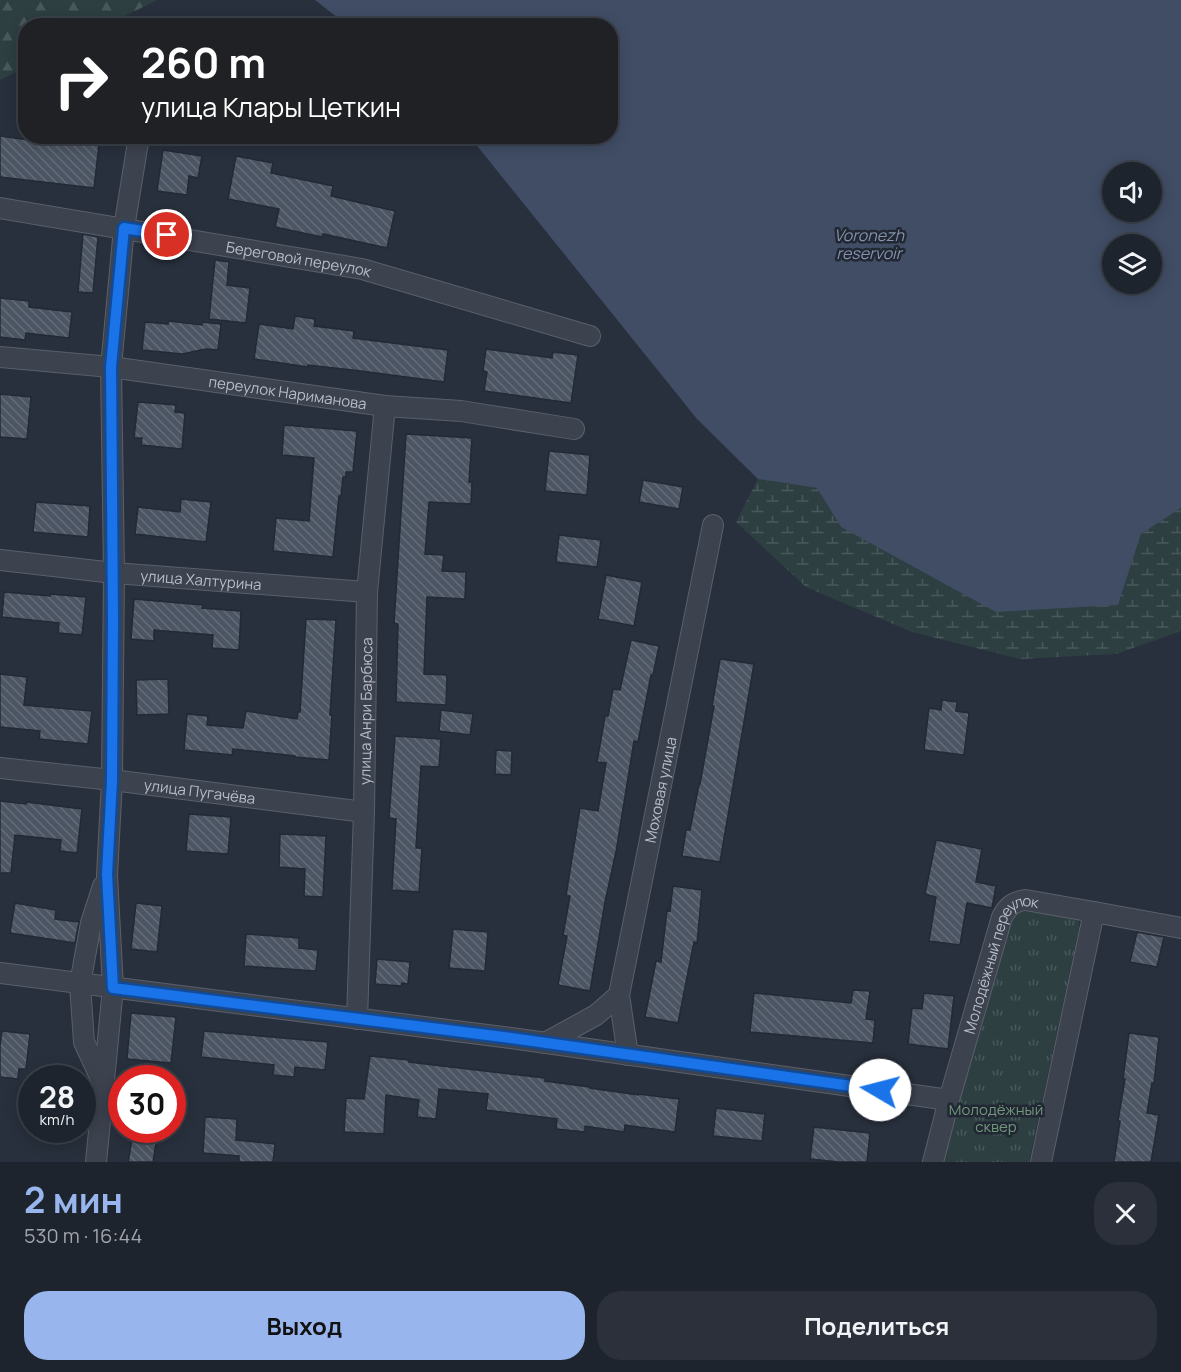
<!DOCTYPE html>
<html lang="ru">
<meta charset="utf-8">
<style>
:root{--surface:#1e242e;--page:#2b303a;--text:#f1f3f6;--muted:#a1a4aa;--line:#3c414a;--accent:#98b5ed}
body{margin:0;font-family:Manrope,sans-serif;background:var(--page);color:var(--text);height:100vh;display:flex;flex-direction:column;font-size:22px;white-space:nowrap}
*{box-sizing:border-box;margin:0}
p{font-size:20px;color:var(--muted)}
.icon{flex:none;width:33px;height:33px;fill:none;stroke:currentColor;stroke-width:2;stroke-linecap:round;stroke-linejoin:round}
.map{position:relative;height:1162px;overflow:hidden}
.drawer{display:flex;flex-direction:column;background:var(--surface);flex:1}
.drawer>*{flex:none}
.hud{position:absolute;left:18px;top:18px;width:600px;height:126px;border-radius:24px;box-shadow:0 3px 15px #0003,0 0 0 2px var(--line);background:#202124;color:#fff;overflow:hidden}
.controls{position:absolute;left:1102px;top:162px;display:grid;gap:12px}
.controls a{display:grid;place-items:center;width:60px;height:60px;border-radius:50%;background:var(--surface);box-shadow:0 3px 15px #0003,0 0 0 2px var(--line);font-size:30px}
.speed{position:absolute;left:18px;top:1065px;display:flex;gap:12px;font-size:30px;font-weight:700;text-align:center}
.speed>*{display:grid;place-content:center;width:78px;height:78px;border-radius:50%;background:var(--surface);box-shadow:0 3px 15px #0003,0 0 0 2px var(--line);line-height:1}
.speed small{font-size:15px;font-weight:400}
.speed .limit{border:9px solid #d22;background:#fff;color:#111}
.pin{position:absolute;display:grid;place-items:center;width:51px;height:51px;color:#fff;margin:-26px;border:3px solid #fff;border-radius:50%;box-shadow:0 2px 6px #0007}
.me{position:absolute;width:66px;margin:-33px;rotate:278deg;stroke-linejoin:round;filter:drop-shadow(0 0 4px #0008)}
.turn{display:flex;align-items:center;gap:21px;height:126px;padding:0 24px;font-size:27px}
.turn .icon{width:78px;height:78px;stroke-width:2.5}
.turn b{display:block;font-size:42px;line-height:51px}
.round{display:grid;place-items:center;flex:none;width:63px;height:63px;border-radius:24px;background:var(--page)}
.headline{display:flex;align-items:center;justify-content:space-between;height:102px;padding:0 24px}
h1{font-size:36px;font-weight:700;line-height:45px;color:var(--accent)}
.primary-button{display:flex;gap:12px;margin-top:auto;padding:12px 24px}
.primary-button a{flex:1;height:69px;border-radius:24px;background:var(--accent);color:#111;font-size:24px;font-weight:700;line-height:69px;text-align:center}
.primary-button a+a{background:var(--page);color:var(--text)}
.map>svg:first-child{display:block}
</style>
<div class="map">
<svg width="1181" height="1162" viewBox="0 0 1181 1162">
<defs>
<pattern id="forest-firs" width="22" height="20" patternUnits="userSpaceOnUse" patternTransform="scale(1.5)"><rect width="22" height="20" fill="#2d3f41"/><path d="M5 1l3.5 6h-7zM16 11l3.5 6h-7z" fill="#49595b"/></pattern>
<pattern id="wetland-marsh" width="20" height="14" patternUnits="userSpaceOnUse" patternTransform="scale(1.5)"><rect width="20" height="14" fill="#2d3f41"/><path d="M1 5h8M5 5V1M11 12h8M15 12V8" fill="none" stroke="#49595b"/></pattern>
<pattern id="park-tufts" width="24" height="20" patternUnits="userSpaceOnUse" patternTransform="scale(1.5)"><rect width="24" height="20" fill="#2d3f41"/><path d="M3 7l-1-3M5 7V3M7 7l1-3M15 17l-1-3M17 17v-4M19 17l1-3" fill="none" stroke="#49595b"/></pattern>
<pattern id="building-back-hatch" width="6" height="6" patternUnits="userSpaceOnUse" patternTransform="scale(1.5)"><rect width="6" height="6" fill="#4c5563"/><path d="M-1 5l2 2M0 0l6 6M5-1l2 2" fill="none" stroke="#646c78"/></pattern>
</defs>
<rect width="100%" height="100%" fill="#28303d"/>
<path fill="url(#forest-firs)" d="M0 0H157L107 25 26 26 25 68 0 80Z"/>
<path fill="url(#wetland-marsh)" d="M758 479 817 488 841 527 1118 605 1141 534 1181 508V631L1116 654 1020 659 912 632 806 587 736 522Z"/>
<path fill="url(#park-tufts)" d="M1016 911 1073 916 1079 921V929L1029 1162H938L1010 915Z"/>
<path fill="#404d65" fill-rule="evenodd" d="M315 0H1181V508L1141 534 1118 605 996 612 841 527 817 488 758 479 697 419 470 137 610 136V26L347 25ZM1113 172H1152V212H1113ZM1113 244H1152V284H1113Z"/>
<path fill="url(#building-back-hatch)" stroke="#232935" stroke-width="1.5" d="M0 136 57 144 58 136H100L94 188 0 177Z
M163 150 202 156 198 178 189 176 187 195 157 191Z
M236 156 273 163 271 173 333 186 331 196 395 211 387 248 323 234 322 237 275 227 279 209 228 199Z
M83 234 98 237 93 293 78 292Z
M215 260 229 262 227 285 250 288 246 323 209 319Z
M0 298 29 301V307L72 312 69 338 26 333 25 340 0 337Z
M295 316 315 319 314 326 354 331 353 338 448 350 444 382 361 371 308 365V367L254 359 259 324 293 329Z
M169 321 202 325V322L221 324 218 350 206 349 182 354 142 350 145 322 168 324Z
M486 349 552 358 553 352 578 355 571 403 484 391 487 372 483 371Z
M0 394 31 397 27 439 0 437Z
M138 402 176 405 175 412 185 413 182 449 141 445 142 438H134Z
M284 425 357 431 353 472H346V477H343L341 496H339L333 557 273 551 276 518 309 521 314 458 282 455Z
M406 434 472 438 469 482H472L471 504 429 502 425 554 444 555 442 571 466 572 465 599 427 597 424 674 447 675 446 705 396 702 398 624 394 623Z
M549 451 590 455 587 495 545 491Z
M643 480 683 487 679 509 639 502Z
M181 499 211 502 206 542 135 534 138 507 180 512Z
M36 502 90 506 88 537 33 532Z
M559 535 601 540 597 567 556 562Z
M606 575 642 582 634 626 598 619Z
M4 592 50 596V594L86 597 82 635 58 633 59 623 2 617Z
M134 599 203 605 202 608 241 611 239 650 212 648 213 635 154 630V641L131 639Z
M306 619 336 620 330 715H332L329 760 295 757V756L233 749 232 755 184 750 187 714 208 716 207 725 243 728 246 711 297 719 298 712H300Z
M631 640 659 646 653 675H651L638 742 634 741 616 852 605 902 590 991 558 985 567 936 563 935 570 896H566L580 808 598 811 606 763 597 762 605 716H608L613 689 620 690Z
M720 659 754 664 720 862 682 856 686 830H690L699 784H700L714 706H712Z
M0 674 27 677 24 705 92 711 88 744 39 739 40 731 0 727Z
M168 679 169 714 137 715 136 680Z
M942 700 957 702 956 711 969 713 964 755 924 750 929 708 941 710Z
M441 710 473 714 470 735 439 731Z
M395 736 441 739 439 767 421 766 416 848H422L419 892 392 890 396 819 389 818Z
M496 750 512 751 511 775 495 774Z
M0 801 26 804V802L82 809 77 853 60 851 61 840 15 835 11 873H0Z
M189 814 231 817 228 854 186 851Z
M280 834 326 836 323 897 304 896 305 869 279 867Z
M936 840 982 849 976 882 996 886 992 908 967 903 960 945 929 941 936 897 925 894Z
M673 886 702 890 697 943 694 942 678 1023 645 1017 656 961 661 962 667 910 670 911Z
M15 903 56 910 55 919 79 922 75 943 10 933Z
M136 903 162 906 157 952 131 949Z
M453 929 488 932 485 971 449 968Z
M1137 932 1164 937 1157 967 1130 962Z
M246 934 299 938V948L318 950 316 971 244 966Z
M377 959 410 962 408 984 402 983 401 986 375 984Z
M853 990 870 991 866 1019 875 1020 873 1043 750 1032 754 993 851 1003Z
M924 993 954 996 948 1049 908 1044 912 1008 922 1009Z
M131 1013 176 1017 171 1063 127 1059Z
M2 1031 30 1034 26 1069H19L18 1079 0 1077V1045Z
M204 1031 328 1042 325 1070 295 1067 294 1077 273 1075 274 1065 201 1057Z
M1129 1033 1159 1037 1154 1083H1152L1147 1113 1159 1115 1151 1162H1114L1120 1121H1118L1125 1079H1123Z
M370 1056 409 1060V1062L545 1078V1081L590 1087V1088L638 1095V1094L679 1099 675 1132 625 1125 624 1132 585 1126V1132L556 1129 557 1119 486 1110 488 1094 439 1089 436 1119 417 1117 419 1100 386 1095 384 1134 344 1132 346 1098 364 1099Z
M716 1108 765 1114 762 1141 713 1136Z
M205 1117 237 1119 236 1140 275 1144 273 1162H239V1156L203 1153Z
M814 1127 870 1133 867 1162H839L810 1159Z
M133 1133 157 1136 153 1162H128Z"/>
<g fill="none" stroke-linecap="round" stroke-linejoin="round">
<defs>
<g id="minor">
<path id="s1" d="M0 208 362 269 590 336"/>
<path id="s2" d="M0 357 111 367 385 406 461 411 574 429"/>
<path id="s3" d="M0 560 114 573 367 592"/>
<path id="s4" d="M0 768 112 780 364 812"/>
<path d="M1094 912 1181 928"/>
<path d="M0 973 511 1038 949 1100"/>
<path id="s5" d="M357 1019 364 812 367 592 385 406"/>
<path d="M545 1043 596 1015 619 995"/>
<path id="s6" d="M628 1055 619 995 713 525"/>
<path d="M103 1083 84 1042 80 984 91 923 103 886"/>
<path d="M96 1162 113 988 107 875 112 780 114 573 111 367 124 228 139 136"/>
<path id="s7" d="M933 1162 949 1100 1002 917C1008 906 1013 902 1025 900L1094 912 1041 1162"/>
</g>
</defs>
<use href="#minor" stroke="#5a606b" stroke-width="22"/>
<use href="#minor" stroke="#3c424e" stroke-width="20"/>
</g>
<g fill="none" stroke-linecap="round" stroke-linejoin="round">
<defs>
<path id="route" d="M167 235 124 228 111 367 113 619 112 780 107 874 113 988 511 1038 880 1090"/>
</defs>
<use href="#route" stroke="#114b97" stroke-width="15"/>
<use href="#route" stroke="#1a73e8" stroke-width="10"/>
</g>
<g text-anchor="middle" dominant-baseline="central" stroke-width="5" stroke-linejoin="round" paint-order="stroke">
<g font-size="15" fill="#b8bec8" stroke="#212733">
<text stroke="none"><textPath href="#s1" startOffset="303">Береговой переулок</textPath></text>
<text stroke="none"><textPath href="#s2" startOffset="290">переулок Нариманова</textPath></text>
<text stroke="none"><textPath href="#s3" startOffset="202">улица Халтурина</textPath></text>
<text stroke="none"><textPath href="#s5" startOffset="308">улица Анри Барбюса</textPath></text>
<text stroke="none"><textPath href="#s6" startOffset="270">Моховая улица</textPath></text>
<text stroke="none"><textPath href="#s4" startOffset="201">улица Пугачёва</textPath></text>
<text stroke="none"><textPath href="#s7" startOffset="216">Молодёжный переулок</textPath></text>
</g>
<g font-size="15" fill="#72977c" stroke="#212733">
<text x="996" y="1109">Молодёжный<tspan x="996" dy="17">сквер</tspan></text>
</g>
<g font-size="16" font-style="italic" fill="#8393ac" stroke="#212733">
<text x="869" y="235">Voronezh<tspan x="869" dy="18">reservoir</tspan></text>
</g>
</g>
</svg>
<div class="controls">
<a><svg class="icon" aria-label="sound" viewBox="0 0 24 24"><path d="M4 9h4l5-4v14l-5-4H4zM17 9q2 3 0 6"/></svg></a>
<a><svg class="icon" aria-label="layers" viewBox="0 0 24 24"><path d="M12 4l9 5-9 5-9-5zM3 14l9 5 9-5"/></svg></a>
</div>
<div class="speed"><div>28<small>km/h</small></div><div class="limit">30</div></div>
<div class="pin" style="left:167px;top:235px;background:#d93025"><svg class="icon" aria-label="arrive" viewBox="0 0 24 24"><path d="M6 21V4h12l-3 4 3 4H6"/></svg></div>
<svg class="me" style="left:880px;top:1090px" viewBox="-20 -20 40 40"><circle r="19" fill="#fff"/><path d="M0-13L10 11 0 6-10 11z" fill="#1a73e8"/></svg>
<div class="hud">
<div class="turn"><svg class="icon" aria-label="right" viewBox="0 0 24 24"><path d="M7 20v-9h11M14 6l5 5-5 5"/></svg><div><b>260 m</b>улица Клары Цеткин</div></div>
</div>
</div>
<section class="drawer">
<div class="headline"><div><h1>2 мин</h1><p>530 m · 16:44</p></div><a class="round"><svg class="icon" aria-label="close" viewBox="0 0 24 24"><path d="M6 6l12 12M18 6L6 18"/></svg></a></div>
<div class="primary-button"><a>Выход</a><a>Поделиться</a></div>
</section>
